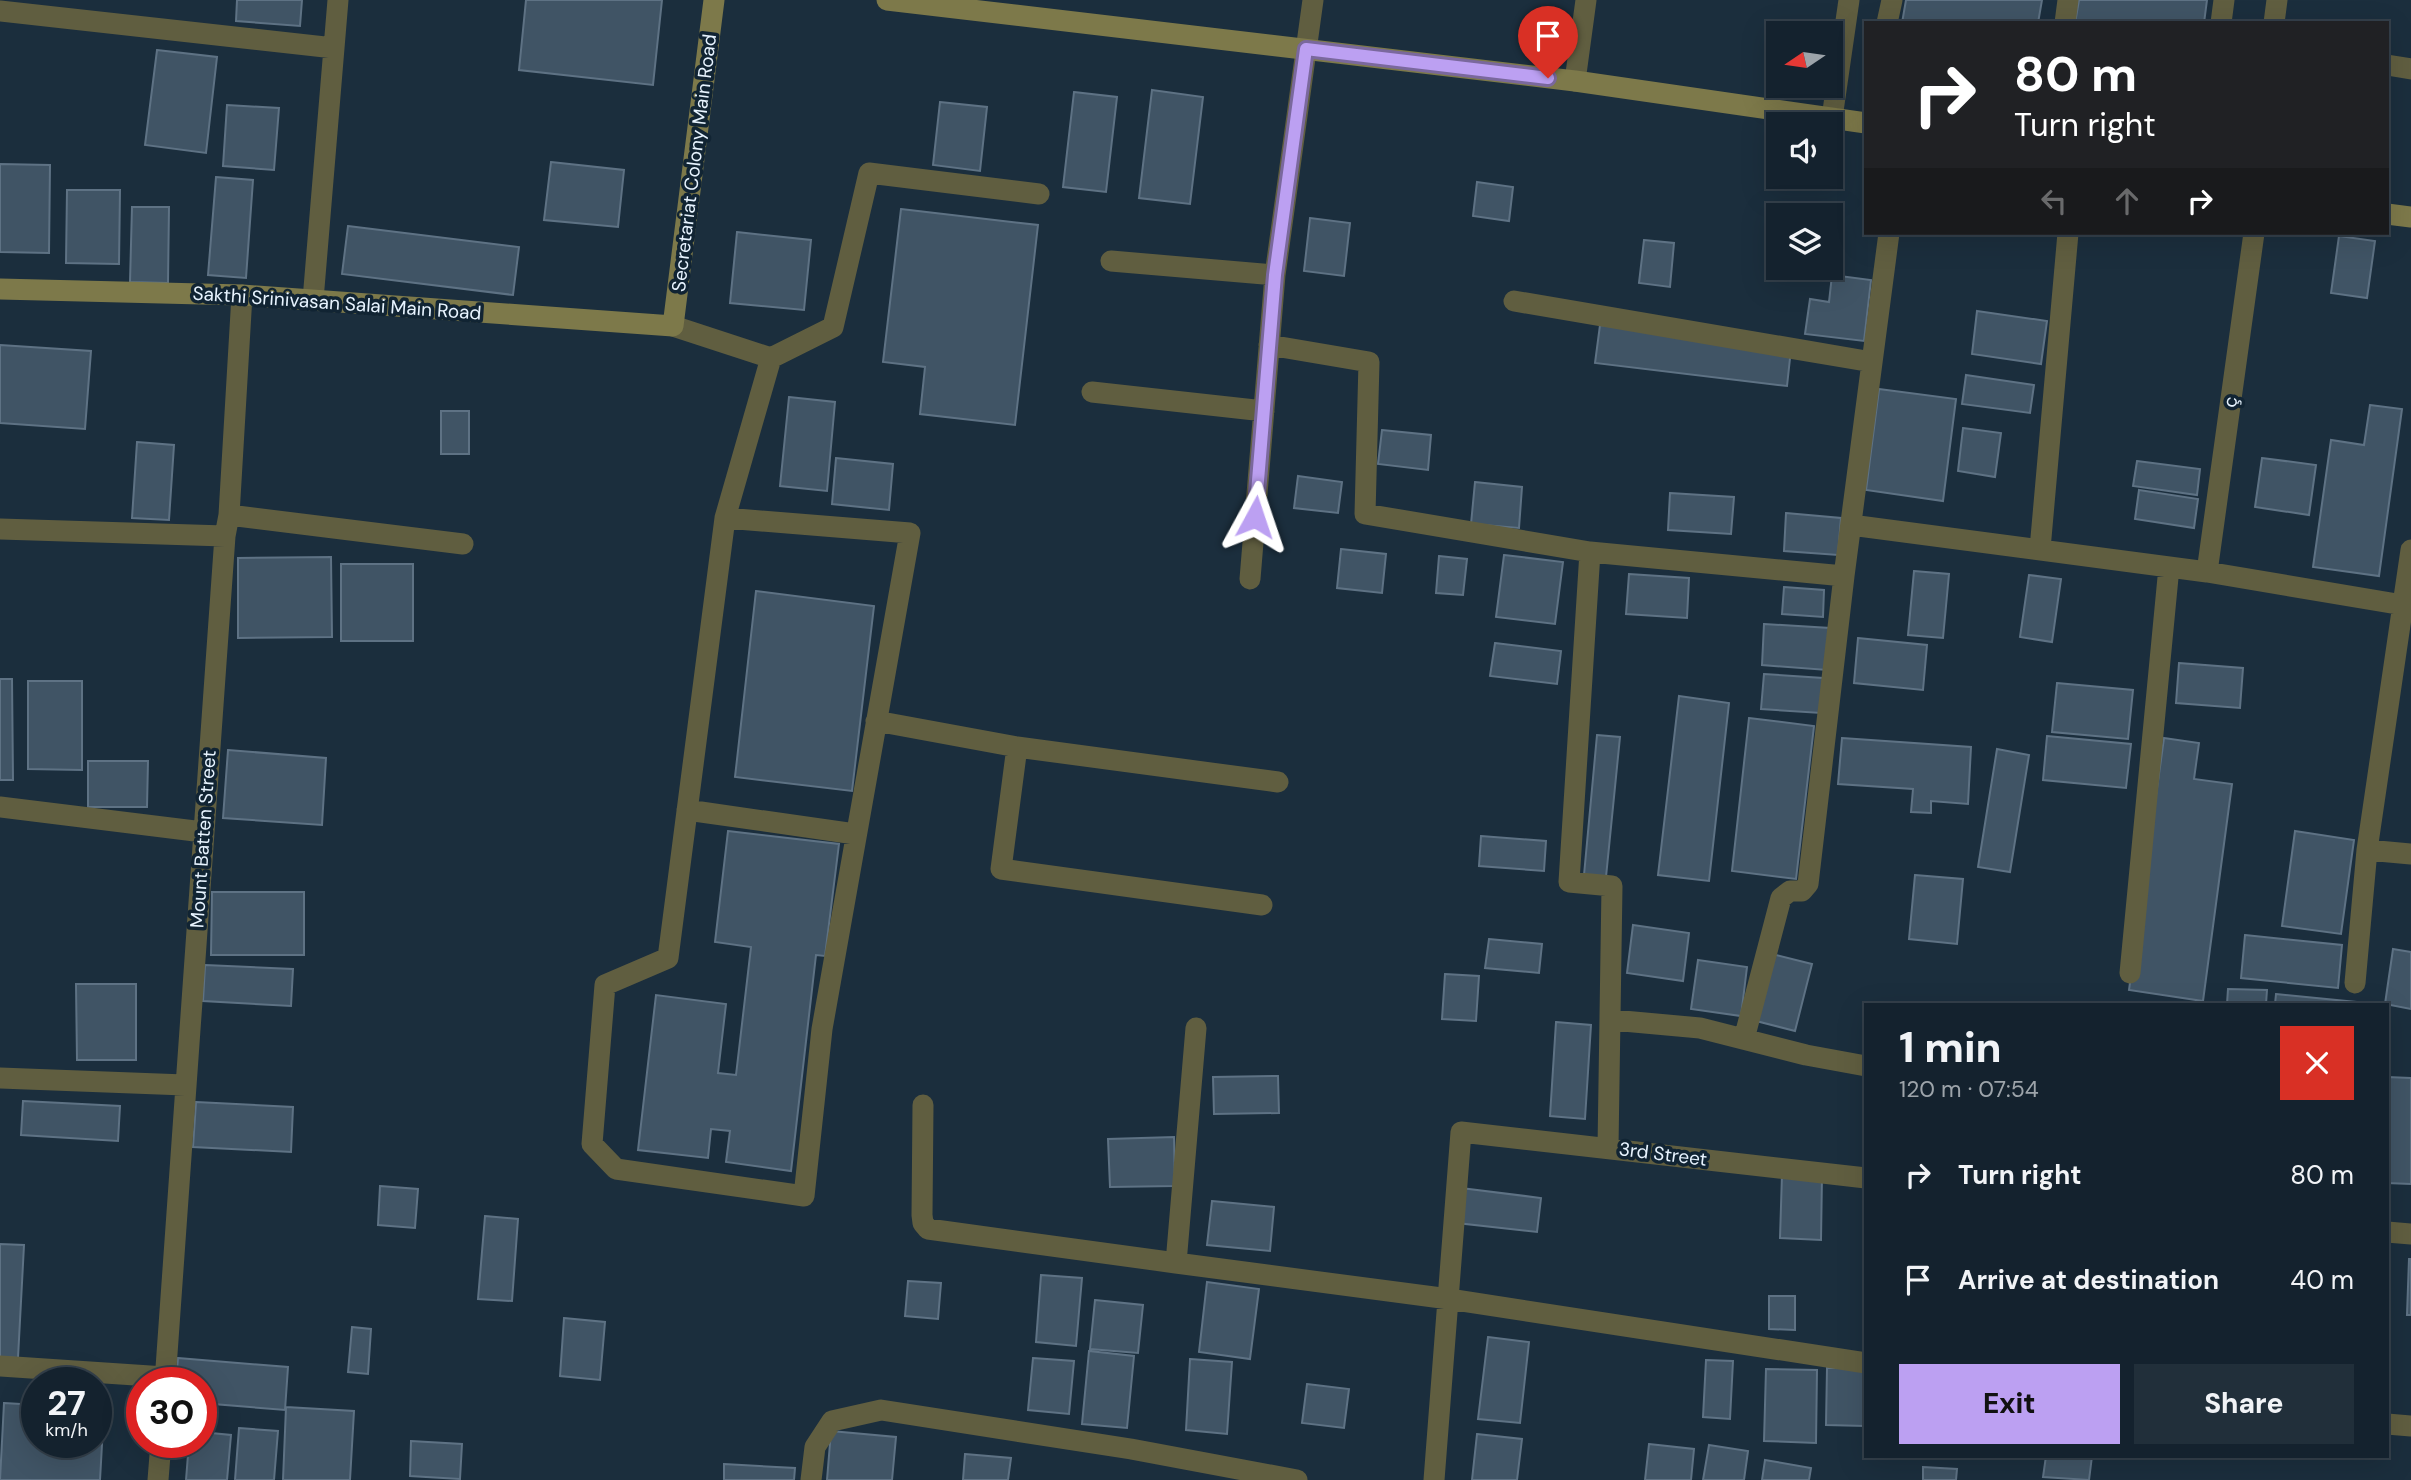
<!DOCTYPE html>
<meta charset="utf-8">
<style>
:root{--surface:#14222e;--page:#212f3a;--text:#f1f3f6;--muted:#9da4aa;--line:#333f4a;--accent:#bca0f2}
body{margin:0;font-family:"DM Sans",sans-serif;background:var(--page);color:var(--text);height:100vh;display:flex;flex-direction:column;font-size:26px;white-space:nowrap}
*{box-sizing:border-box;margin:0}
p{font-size:23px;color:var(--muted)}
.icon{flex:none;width:38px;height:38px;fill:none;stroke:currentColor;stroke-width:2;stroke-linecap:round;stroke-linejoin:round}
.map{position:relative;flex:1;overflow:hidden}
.drawer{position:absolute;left:1864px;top:1003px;width:525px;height:455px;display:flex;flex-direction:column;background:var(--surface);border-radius:0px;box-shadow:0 7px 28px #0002,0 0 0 2px var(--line)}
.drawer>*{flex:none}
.banner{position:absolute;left:1864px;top:21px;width:525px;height:214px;border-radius:0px;box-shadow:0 7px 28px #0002,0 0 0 2px var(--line);background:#202124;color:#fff;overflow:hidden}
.needle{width:46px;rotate:257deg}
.fabs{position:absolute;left:1766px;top:21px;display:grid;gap:14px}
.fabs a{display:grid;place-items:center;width:77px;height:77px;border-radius:0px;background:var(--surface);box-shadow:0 7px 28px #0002,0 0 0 2px var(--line);font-size:35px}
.speed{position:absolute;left:21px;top:1367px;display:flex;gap:14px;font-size:35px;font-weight:700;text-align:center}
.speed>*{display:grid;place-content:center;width:91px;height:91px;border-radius:50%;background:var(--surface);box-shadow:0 7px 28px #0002,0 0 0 2px var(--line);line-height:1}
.speed small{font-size:18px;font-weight:400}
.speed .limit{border:10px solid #d22;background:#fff;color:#111}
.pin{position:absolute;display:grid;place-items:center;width:60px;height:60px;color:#fff;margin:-72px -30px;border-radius:50% 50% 50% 0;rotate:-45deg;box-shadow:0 0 7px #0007}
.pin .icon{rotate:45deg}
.me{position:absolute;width:77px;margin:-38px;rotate:5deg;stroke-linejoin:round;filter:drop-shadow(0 0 5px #0008)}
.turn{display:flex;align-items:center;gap:24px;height:147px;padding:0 35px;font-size:32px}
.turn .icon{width:91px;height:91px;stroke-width:2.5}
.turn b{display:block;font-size:49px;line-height:60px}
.lanes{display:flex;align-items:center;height:66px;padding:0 35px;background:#0003;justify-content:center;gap:35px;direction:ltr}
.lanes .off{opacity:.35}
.round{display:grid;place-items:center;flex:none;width:74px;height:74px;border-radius:0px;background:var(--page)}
.head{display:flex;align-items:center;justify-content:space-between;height:119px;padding:0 35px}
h1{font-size:42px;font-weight:800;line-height:52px}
.cta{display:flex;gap:14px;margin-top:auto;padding:14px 35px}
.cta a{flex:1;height:80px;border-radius:0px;background:var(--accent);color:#111;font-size:28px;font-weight:800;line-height:80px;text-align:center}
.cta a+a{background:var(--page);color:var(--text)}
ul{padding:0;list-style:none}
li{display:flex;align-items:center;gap:21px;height:105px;padding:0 35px}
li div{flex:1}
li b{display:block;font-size:26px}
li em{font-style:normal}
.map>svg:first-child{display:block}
</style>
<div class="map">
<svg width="2411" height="1480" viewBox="0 0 2411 1480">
<rect width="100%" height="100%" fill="#1b2e3d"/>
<path fill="#405465" stroke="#5e7284" stroke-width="2" d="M237 0H302L300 26 236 21Z
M526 0H662L653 85 519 70Z
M1906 0H2042L2038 23H1902Z
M2079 0H2207L2204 23H2075Z
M157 50 217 57 206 153 145 145Z
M1152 90 1203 97 1190 204 1139 198Z
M1074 92 1117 97 1106 192 1063 187Z
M940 102 987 107 980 171 933 165Z
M227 105 279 108 274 170 223 166Z
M551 162 624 170 618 227 544 220Z
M0 164 50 165 49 253 0 252Z
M216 177 253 180 246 278 208 275Z
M1477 182 1513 187 1509 221 1473 216Z
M67 190H120L119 264 66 263Z
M132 207H169L168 283 130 282Z
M901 209 1038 225 1015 425 920 414 925 367 883 362Z
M1310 218 1350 223 1344 276 1304 271Z
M348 226 519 247 513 295 342 274Z
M737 232 811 240 804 310 730 303Z
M2339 236 2375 241 2367 298 2331 293Z
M1644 240 1674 243 1670 287 1639 283Z
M1832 275 1871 280 1864 341 1805 334 1810 299 1829 302Z
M1977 311 2047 321 2041 364 1972 354Z
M1600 325 1791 349 1787 386 1595 363Z
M0 345 91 351 85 429 0 423Z
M1966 375 2034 385 2030 413 1962 404Z
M1879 389 1956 399 1943 501 1866 490Z
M789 397 835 402 827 491 780 486Z
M2370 405 2402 409 2379 576 2313 567 2331 440 2364 445Z
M441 411H469V454H441Z
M1963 428 2001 433 1995 477 1958 471Z
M1382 430 1431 435 1428 470 1378 464Z
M137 442 174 445 169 520 132 518Z
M836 458 893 464 889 510 832 504Z
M2262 458 2316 465 2309 515 2255 507Z
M2137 461 2200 469 2197 495 2133 486Z
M1298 476 1342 482 1338 513 1294 508Z
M1475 482 1522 487 1519 528 1471 524Z
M2139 490 2198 499 2194 528 2135 519Z
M1670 493 1734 497 1731 534 1668 530Z
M1786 513 1841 518 1838 555 1784 551Z
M1341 549 1386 554 1382 593 1337 588Z
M1504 555 1563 562 1555 624 1496 617Z
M1439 556 1467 559 1463 595 1436 593Z
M331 557 332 637 238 638V558Z
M341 564H413V641H341Z
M1914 571 1949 574 1943 638 1908 635Z
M1629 574 1689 578 1687 618 1626 614Z
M2029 575 2061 579 2052 642 2020 637Z
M1784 587 1824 590 1823 617 1782 614Z
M756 591 874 606 852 791 735 777Z
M1764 624 1830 628 1827 670 1762 665Z
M1858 638 1927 645 1923 690 1854 683Z
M1495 643 1561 651 1557 684 1490 676Z
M2179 663 2243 668 2240 708 2176 703Z
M1764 674 1823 678 1821 713 1761 709Z
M0 679H12L13 780H0Z
M28 681H82V770L28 769Z
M2057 683 2133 690 2128 739 2052 732Z
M1679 696 1729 703 1709 881 1658 875Z
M1749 718 1814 726 1796 879 1732 871Z
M1597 735 1620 737 1606 877 1584 875Z
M2047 736 2131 744 2126 788 2043 780Z
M1842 738 1971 747 1968 804 1931 801V813L1911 812 1913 789 1838 784Z
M2164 738 2199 743 2194 779 2232 784 2203 1001 2129 990Z
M1997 749 2029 755 2010 872 1978 867Z
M228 750 326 758 322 825 223 818Z
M88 761H148L147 807H88Z
M728 831 839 844 825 956 816 955 791 1171 726 1162 730 1131 711 1129 708 1158 638 1150 656 995 726 1004 718 1073 736 1075 751 947 715 942Z
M2295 831 2354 840 2341 934 2282 926Z
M1481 836 1546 841 1544 871 1479 866Z
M1915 875 1963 879 1957 944 1909 939Z
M212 892H304V955H211Z
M1633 925 1689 933 1683 981 1627 973Z
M2245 935 2342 945 2338 988 2241 978Z
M1489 939 1542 944 1539 973 1485 968Z
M2393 949 2411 952V1009L2385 1004Z
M1772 954 1812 964 1795 1031 1756 1021Z
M1698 960 1747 967 1741 1016 1691 1009Z
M205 965 293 969 291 1006 203 1001Z
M1445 974 1479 976 1476 1021 1442 1019Z
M76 984H136V1060H77Z
M2228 989 2267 990 2266 1004H2227Z
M2276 994 2356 1002V1004H2275Z
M1556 1022 1591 1025 1585 1119 1550 1116Z
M1278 1076 1279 1113 1214 1114 1213 1077Z
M2387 1077 2411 1078V1184L2387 1183Z
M23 1101 120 1106 118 1141 21 1135Z
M196 1102 293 1107 291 1152 193 1147Z
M1174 1137 1175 1186 1110 1187 1108 1139Z
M1782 1174 1822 1175 1821 1240 1780 1238Z
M380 1186 418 1189 415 1228 378 1225Z
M1461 1188 1541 1198 1537 1232 1457 1223Z
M1212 1201 1274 1207 1270 1251 1207 1245Z
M485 1216 518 1219 512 1301 478 1299Z
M0 1244 24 1245 18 1358 0 1357Z
M2409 1259H2411V1315H2407Z
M1041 1275 1082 1278 1076 1346 1036 1342Z
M908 1281 941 1283 938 1319 905 1316Z
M1207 1282 1259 1289 1250 1359 1199 1352Z
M1769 1296H1795V1330L1769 1329Z
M1095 1300 1143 1305 1138 1353 1090 1349Z
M564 1318 605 1322 600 1380 560 1376Z
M352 1327 371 1329 368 1374 348 1372Z
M1488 1337 1529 1342 1520 1423 1478 1419Z
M1089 1351 1134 1356 1127 1428 1082 1424Z
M178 1358 288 1367 285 1410 201 1403V1382H176Z
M1033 1358 1074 1361 1069 1414 1028 1410Z
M1190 1359 1232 1362 1227 1434 1186 1430Z
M1706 1360 1733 1361 1730 1419 1703 1417Z
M1827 1368H1866L1865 1426 1826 1425Z
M1766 1369 1817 1370 1816 1443 1764 1441Z
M1307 1384 1349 1389 1344 1428 1302 1423Z
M4 1403 37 1405V1442H96V1408L104 1409 100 1480H0Z
M286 1407 354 1411 350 1480H283Z
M239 1428 278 1431 274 1480H235Z
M831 1431 896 1437 892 1480H827Z
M201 1432 231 1435 227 1480H186L189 1442H201Z
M1477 1434 1522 1439 1517 1480H1472Z
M411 1441 462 1444 460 1479 410 1476Z
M1649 1444 1694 1449 1691 1480H1645Z
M1709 1445 1748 1451 1744 1480H1703Z
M965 1454 1011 1458 1008 1480H963Z
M2046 1456H2092L2089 1480 2043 1477Z
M1765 1460 1811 1468 1809 1480H1762Z
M724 1464 795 1468 794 1480H724Z
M1923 1467 1957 1469 1956 1480H1923Z"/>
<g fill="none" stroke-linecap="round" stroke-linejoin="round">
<path stroke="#605e40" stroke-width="21" d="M0 11 334 48
M1887 23 1892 0
M2065 23 2068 0
M2221 23 2224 0
M2274 23 2277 0
M2387 65 2411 69
M1575 81 1586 0
M1832 118 1849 0
M1111 261 1275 275
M313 300 338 0
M1514 301 1872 362
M673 326 771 358 725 518 668 958 605 985 592 1144 616 1169 804 1196 822 1029 910 533 725 518
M1269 345 1369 362 1365 514 1590 552 1569 882 1612 886 1608 1148
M771 358 833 327 869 173 1039 194
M1092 392 1264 411
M229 515 463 544
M1851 525 2207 572 2403 605
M0 529 225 536
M2040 549 2068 233
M1590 552 1844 576
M2207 572 2254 233
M1250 579 1275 275 1313 0
M876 721 1017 747 1001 869 1262 905
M1017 747 1278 782
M0 807 203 832
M687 810 855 834
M2367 850 2411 854
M2130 973 2169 567
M2355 983 2367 850 2411 550
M1612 1020 1700 1028 1806 1055 1866 1066
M1196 1028 1176 1263 1449 1299 1866 1363
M1744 1039 1781 898 1790 891H1802L1808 884 1844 576 1889 233
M0 1078 185 1085
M923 1105 922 1215 923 1223 928 1229 1176 1263
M2387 1232 2411 1234
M0 1366 165 1377
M165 1382 225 536 229 515 242 295
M2387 1424 2411 1426
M158 1480 161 1442
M811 1480 815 1447 832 1421 881 1410 1131 1449 1297 1480
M1434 1480 1461 1132 1866 1178"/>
<path stroke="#7d794a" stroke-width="21" d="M887 0 1575 81 1866 123
M2387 214 2411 217
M0 289 242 295 673 326 714 0"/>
</g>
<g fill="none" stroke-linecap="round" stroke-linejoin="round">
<defs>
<path id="route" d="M1255 517 1275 275 1306 49 1548 78"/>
</defs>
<use href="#route" stroke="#7a689d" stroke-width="18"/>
<use href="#route" stroke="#bca0f2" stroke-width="12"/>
</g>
<g text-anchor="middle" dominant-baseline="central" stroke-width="7" stroke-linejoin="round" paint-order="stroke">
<g font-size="19" fill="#e8f4ff" stroke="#112433">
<text transform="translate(694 163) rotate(-83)">Secretariat Colony Main Road</text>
<text transform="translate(337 303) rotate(4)">Sakthi Srinivasan Salai Main Road</text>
<text transform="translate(2230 402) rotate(-82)">ç</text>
<text transform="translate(203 839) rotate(-86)">Mount Batten Street</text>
<text transform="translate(1663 1154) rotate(7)">3rd Street</text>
</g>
</g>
</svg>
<div class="fabs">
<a><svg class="needle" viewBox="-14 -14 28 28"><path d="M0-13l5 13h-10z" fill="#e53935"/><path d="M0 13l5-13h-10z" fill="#9da4aa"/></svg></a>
<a><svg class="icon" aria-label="sound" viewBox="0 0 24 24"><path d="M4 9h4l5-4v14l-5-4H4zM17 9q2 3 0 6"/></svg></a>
<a><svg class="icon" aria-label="layers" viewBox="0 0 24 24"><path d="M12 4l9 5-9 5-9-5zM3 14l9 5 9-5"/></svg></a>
</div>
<div class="speed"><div>27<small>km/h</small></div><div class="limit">30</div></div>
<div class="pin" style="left:1548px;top:78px;background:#d93025"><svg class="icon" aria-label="arrive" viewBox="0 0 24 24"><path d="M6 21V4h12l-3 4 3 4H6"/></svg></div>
<svg class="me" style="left:1255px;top:517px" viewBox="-20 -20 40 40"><path d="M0-17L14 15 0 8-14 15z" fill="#bca0f2" stroke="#fff" stroke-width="4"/></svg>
<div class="banner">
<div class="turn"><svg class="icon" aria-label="right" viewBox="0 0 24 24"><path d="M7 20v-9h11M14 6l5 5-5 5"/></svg><div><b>80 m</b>Turn right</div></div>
<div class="lanes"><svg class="icon off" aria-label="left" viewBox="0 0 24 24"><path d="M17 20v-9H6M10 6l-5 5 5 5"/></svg><svg class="icon off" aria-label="ahead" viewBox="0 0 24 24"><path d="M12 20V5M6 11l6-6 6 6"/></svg><svg class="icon" aria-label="right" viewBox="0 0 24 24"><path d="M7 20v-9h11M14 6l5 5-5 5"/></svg></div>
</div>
<section class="drawer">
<div class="head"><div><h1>1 min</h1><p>120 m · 07:54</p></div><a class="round" style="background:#d93025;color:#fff"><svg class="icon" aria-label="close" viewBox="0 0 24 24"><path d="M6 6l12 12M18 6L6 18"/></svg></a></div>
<ul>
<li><svg class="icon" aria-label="right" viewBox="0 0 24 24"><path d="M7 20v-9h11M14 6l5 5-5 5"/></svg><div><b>Turn right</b></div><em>80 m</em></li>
<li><svg class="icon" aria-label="arrive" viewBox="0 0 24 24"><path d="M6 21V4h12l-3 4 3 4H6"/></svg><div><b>Arrive at destination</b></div><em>40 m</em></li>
</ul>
<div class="cta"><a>Exit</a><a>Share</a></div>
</section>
</div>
